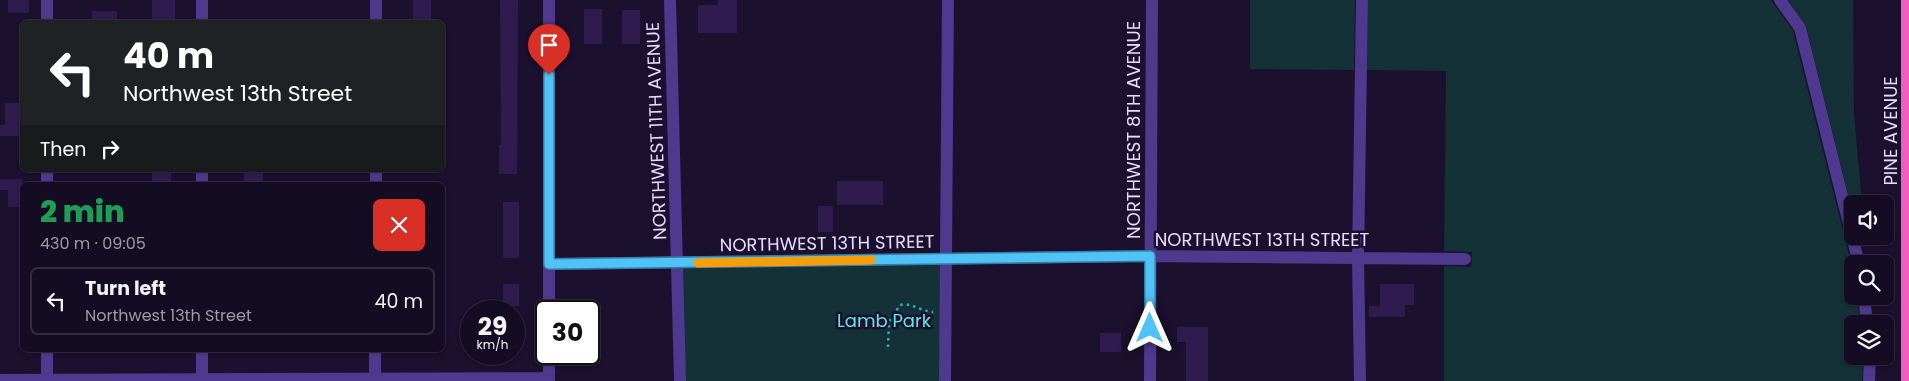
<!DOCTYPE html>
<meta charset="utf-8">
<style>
:root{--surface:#140c22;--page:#1d152a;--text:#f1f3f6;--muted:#9d9ba5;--line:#332c40}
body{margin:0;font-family:Poppins,sans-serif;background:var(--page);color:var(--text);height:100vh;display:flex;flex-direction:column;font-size:19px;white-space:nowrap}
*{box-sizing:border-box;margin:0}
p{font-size:16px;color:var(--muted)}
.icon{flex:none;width:28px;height:28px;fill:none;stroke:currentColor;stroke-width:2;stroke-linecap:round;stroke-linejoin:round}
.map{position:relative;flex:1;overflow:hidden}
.side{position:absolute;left:20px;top:182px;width:425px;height:170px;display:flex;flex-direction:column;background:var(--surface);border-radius:8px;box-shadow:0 1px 4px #0004,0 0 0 1px var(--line)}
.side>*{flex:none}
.banner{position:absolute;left:20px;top:20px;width:425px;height:152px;border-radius:8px;box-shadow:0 1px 4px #0004,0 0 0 1px var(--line);background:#202124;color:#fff;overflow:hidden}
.buttons{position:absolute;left:1844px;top:195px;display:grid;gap:10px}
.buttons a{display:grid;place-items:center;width:50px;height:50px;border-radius:8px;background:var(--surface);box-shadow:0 1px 4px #0004,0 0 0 1px var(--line);font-size:25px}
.speed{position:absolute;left:460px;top:300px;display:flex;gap:10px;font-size:25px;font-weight:700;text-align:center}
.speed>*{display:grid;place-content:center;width:65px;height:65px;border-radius:50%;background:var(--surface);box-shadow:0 1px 4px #0004,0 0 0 1px var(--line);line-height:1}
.speed small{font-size:12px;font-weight:400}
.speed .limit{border:2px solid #111;border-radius:8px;background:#fff;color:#111}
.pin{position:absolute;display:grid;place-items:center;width:42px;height:42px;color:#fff;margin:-51px -21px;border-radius:50% 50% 50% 0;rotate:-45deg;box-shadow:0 0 5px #0007}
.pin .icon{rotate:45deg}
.me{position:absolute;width:55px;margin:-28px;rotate:0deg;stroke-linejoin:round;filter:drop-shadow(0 0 4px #0008)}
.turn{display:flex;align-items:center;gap:18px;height:105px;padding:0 20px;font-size:22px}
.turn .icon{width:65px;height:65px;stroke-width:2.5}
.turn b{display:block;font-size:35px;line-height:42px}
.then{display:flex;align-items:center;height:48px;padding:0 20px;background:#0003;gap:10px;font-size:19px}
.round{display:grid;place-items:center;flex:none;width:52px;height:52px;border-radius:8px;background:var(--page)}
.summary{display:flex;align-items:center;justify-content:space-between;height:85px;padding:0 20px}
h1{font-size:30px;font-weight:800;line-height:38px;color:#1e9e55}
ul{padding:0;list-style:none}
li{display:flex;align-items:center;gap:15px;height:68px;margin:0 10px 8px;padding:0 10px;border:2px solid var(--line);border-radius:8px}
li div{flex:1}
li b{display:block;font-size:19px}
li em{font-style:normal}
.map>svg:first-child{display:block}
</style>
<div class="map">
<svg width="1909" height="381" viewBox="0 0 1909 381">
<rect width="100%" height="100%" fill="#1b102d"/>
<path fill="#133137" d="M1250 0H1355L1354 70 1250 69Z
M1368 0H1771L1793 31 1852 267V296H1857L1860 324H1852V356H1864L1862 381H1444V266L1471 267 1472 252 1444 251 1446 71 1367 70Z
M1788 0H1853L1854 114 1862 204H1852V210L1806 26Z
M945 258V381H680L678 263Z"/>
<path fill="#301b4f" d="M8 0H29V13H8Z
M152 0H175V22H152Z
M413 0H431V22H413Z
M500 0H518L517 174H499V145H501Z
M718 0H737V33H698V5H718Z
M584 9H602V44H584Z
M622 10H640V44H622Z
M92 11H117V22H92Z
M5 103H22V136H0V125H5Z
M152 170H171V185H152Z
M244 170H263V185H244Z
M0 179H22V207H8V190H0Z
M837 181H883V205H837Z
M503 202H519V258H503Z
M818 206H833V232H818Z
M503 284H519V306H503Z
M1380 284H1414V305H1405V317H1369V306H1380Z
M1177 327H1208V381H1186V342H1177Z
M1100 333H1121V352H1100Z"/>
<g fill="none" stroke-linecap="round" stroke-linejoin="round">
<path stroke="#2baec4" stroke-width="2.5" stroke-dasharray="2.5 4" stroke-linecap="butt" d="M888 347 889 322 900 305C912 302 922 312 933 312"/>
<path stroke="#4e398e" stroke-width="12" d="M47 0V22
M202 0V22
M670 0 680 381
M1780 0 1800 28 1859 264
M376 22V0
M47 170V185
M202 170V185
M376 185V170
M549 264 1150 256 1465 259
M1864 296 1867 324
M549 311V0
M47 350V381
M202 350V381
M549 354V381
M0 380 549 378
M375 381V350
M945 381 948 0
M1150 381 1152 0
M1360 381 1358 257 1362 0
M1869 381 1870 356"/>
<path stroke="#f25dc2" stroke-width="14" d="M1908 0V381"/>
</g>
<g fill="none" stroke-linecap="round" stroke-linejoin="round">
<defs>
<path id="route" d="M549 75V264L1150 256V328"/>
</defs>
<use href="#route" stroke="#337fa1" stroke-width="12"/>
<use href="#route" stroke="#4fc3f7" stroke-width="9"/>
<path stroke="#f59e0b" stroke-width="9" d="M698 263 871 260"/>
</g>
<g text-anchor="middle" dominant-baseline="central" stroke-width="5" stroke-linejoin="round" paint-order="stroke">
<g font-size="18" fill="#e7dcff" stroke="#1b102d">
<text transform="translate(1133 130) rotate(-90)">NORTHWEST 8TH AVENUE</text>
<text transform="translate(656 131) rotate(-92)">NORTHWEST 11TH AVENUE</text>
<text transform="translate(1890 131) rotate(-90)">PINE AVENUE</text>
<text x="1262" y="239">NORTHWEST 13TH STREET</text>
<text transform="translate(827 243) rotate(-1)">NORTHWEST 13TH STREET</text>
</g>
<g font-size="18" fill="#61e6e0" stroke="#1b102d">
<text x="884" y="320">Lamb Park</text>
</g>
</g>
</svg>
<div class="buttons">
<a><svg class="icon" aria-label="sound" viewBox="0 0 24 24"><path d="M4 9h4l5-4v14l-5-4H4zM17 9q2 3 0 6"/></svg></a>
<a><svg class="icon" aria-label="search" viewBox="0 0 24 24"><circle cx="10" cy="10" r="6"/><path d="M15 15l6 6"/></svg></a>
<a><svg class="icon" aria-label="layers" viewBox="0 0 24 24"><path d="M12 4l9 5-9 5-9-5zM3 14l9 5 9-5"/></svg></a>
</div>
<div class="speed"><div>29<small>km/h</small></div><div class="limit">30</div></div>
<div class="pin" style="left:549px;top:75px;background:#d93025"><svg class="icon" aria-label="arrive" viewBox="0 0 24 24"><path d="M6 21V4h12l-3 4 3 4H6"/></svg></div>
<svg class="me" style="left:1150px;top:328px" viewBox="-20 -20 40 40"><path d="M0-17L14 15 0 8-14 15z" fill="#4fc3f7" stroke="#fff" stroke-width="4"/></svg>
<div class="banner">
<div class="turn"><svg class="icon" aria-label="left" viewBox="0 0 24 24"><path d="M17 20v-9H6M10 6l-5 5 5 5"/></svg><div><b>40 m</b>Northwest 13th Street</div></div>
<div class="then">Then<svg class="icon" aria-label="right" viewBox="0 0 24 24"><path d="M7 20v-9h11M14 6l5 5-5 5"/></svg></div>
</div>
<section class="side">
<div class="summary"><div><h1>2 min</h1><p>430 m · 09:05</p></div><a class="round" style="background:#d93025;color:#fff"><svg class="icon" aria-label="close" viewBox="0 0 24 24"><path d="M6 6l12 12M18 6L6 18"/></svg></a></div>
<ul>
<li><svg class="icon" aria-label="left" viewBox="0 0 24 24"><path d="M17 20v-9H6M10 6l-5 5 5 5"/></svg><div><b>Turn left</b><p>Northwest 13th Street</p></div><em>40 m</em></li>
</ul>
</section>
</div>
